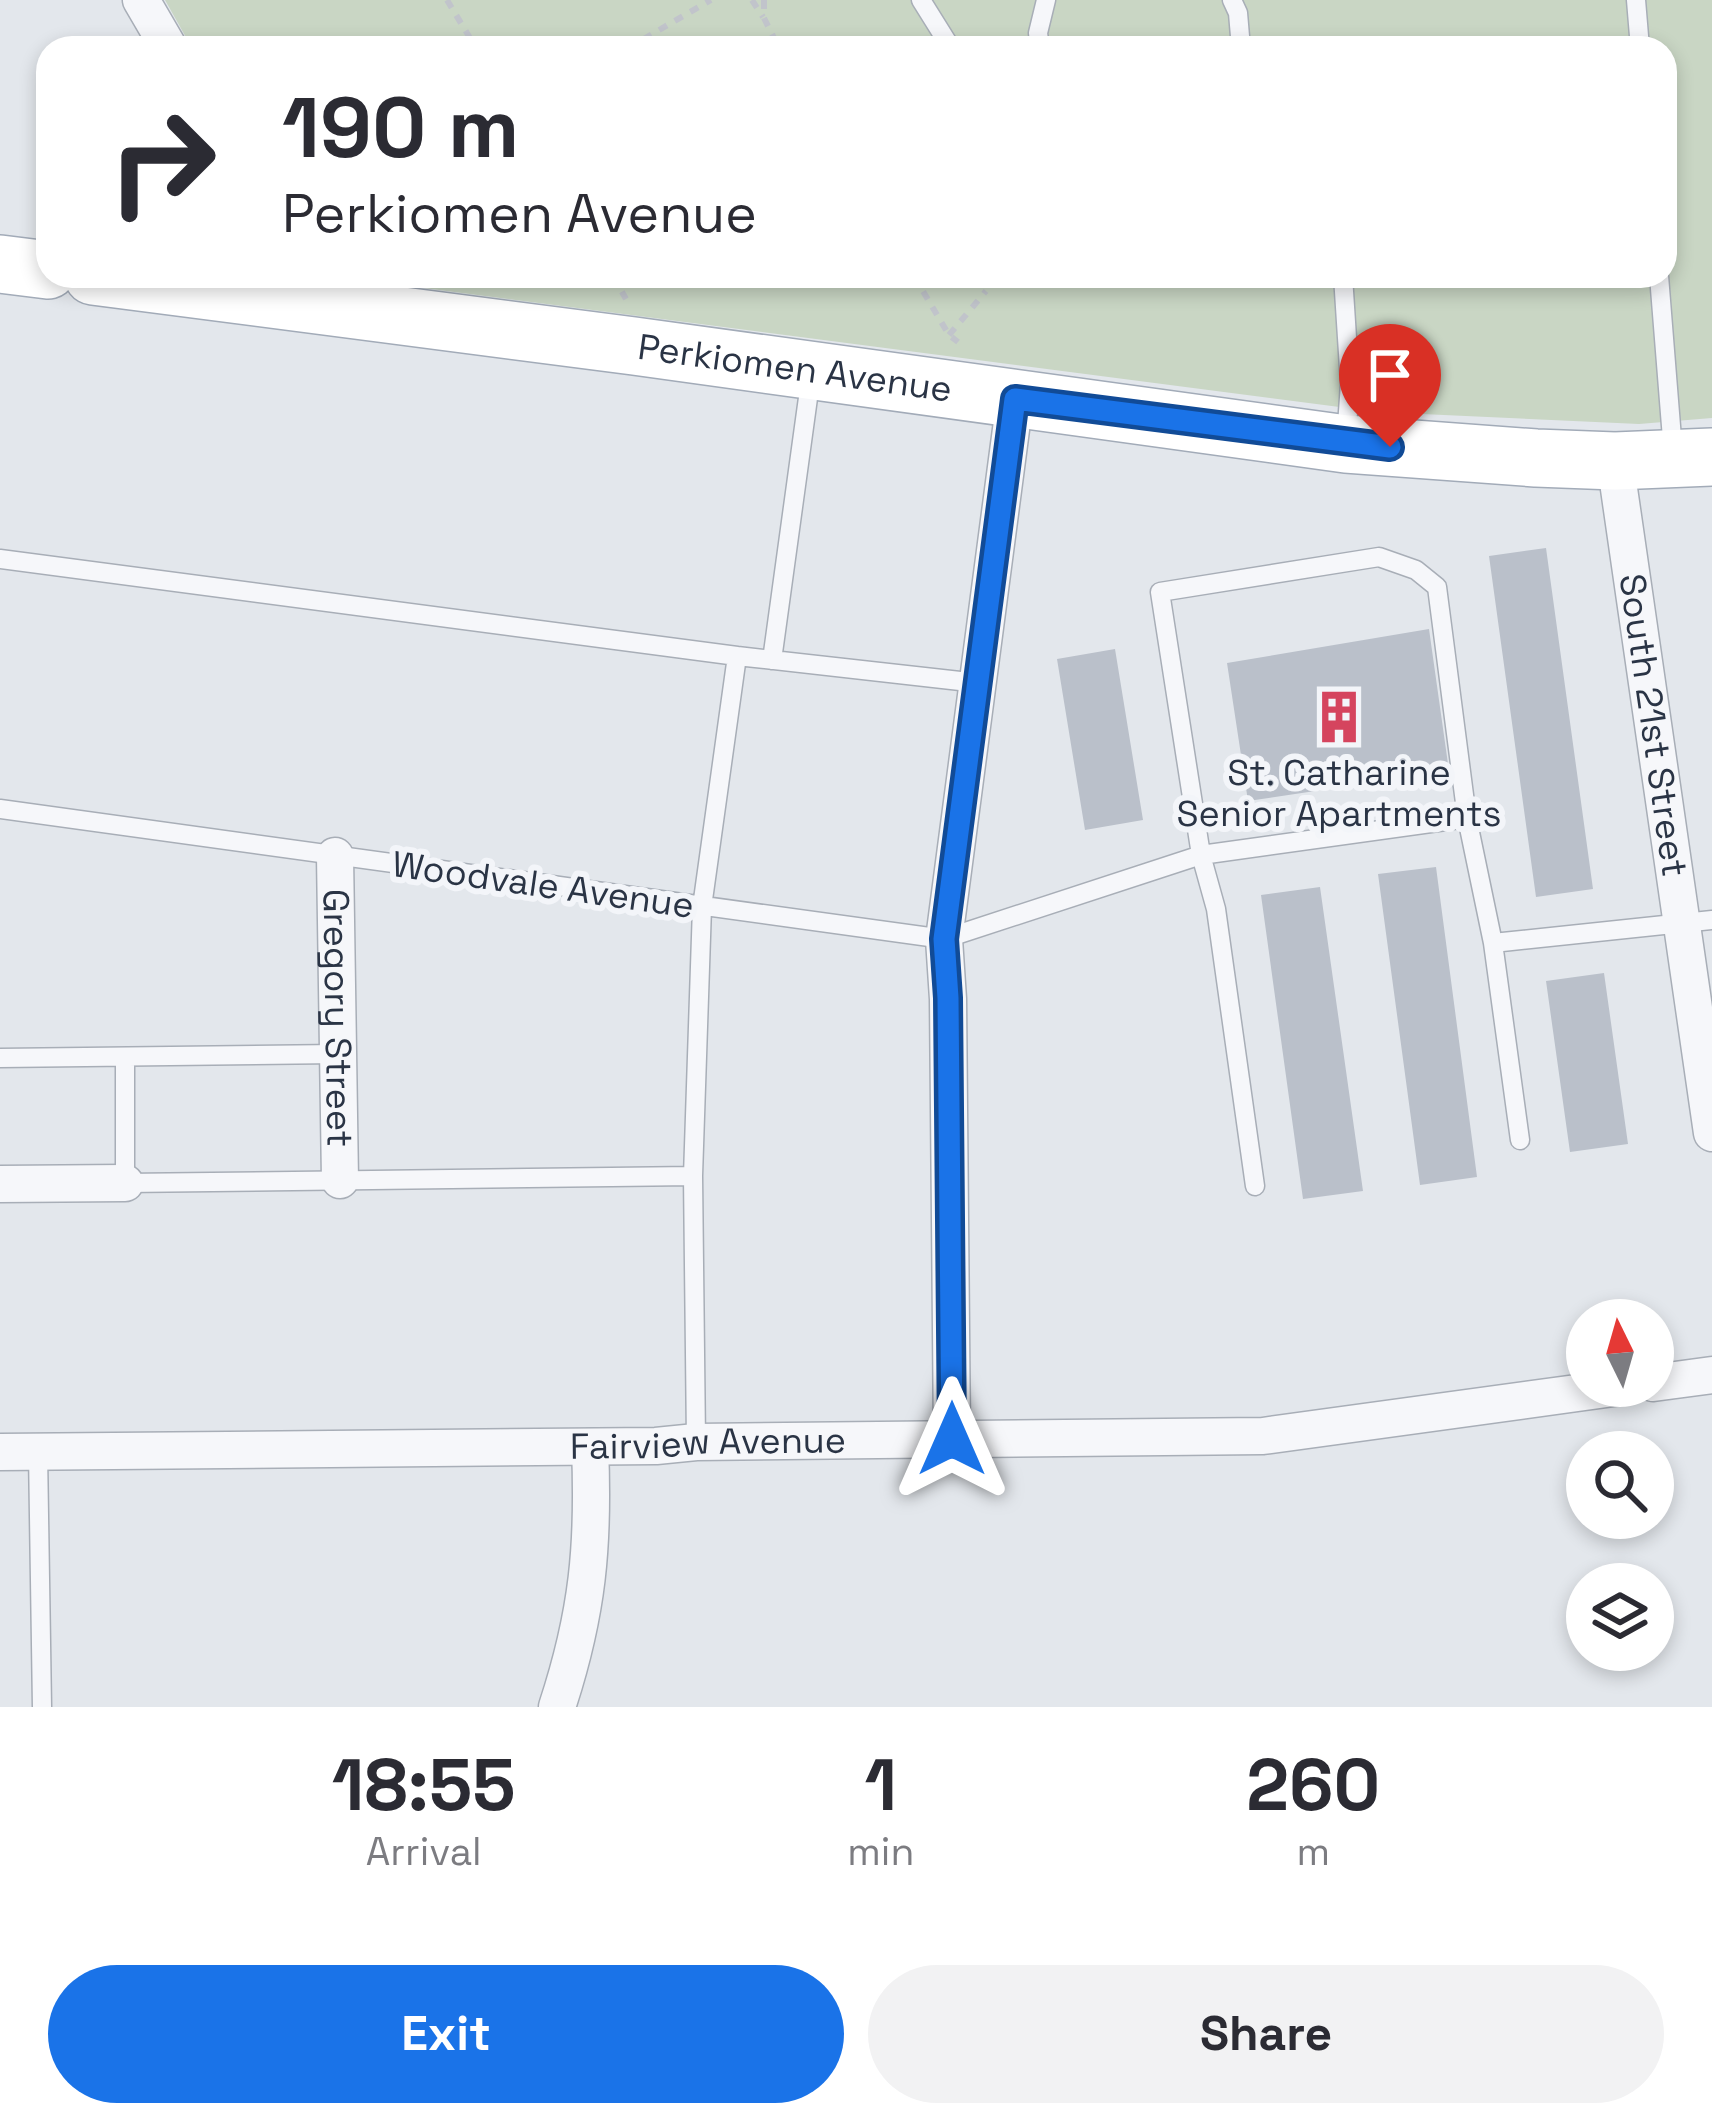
<!DOCTYPE html>
<style>
:root{--surface:#fff;--page:#f2f2f3;--text:#2b2b33;--muted:#7c7c81;--accent:#1a73e8}
body{margin:0;font-family:"Space Grotesk",sans-serif;background:var(--page);color:var(--text);height:100vh;display:flex;flex-direction:column;font-size:45px;white-space:nowrap}
*{box-sizing:border-box;margin:0}
p{font-size:39px;color:var(--muted)}
.icon{flex:none;width:66px;height:66px;fill:none;stroke:currentColor;stroke-width:2;stroke-linecap:round;stroke-linejoin:round}
.map{position:relative;height:1707px;overflow:hidden}
.drawer{display:flex;flex-direction:column;background:var(--surface);flex:1}
.drawer>*{flex:none}
.guide{position:absolute;left:36px;top:36px;width:1641px;height:252px;border-radius:36px;box-shadow:0 6px 18px #0003;background:#fff;color:var(--text);overflow:hidden}
.needle{width:78px;rotate:355deg}
.controls{position:absolute;left:1566px;top:1299px;display:grid;gap:24px}
.controls a{display:grid;place-items:center;width:108px;height:108px;border-radius:50%;background:var(--surface);box-shadow:0 6px 18px #0003;font-size:60px}
.pin{position:absolute;display:grid;place-items:center;width:102px;height:102px;color:#fff;margin:-123px -51px;border-radius:50% 50% 50% 0;rotate:-45deg;box-shadow:0 0 12px #0007}
.pin .icon{rotate:45deg}
.me{position:absolute;width:132px;margin:-66px;rotate:0deg;stroke-linejoin:round;filter:drop-shadow(0 0 9px #0008)}
.turn{display:flex;align-items:center;gap:42px;height:252px;padding:0 48px;font-size:54px}
.turn .icon{width:156px;height:156px;stroke-width:2.5}
.turn b{display:block;font-size:84px;line-height:102px}
.eta{display:flex;justify-content:space-evenly;align-items:center;height:204px;text-align:center}
.eta b{font-size:72px;font-weight:600;line-height:84px}
.action{display:flex;gap:24px;margin-top:auto;padding:24px 48px}
.action a{flex:1;height:138px;border-radius:72px;background:var(--accent);color:#fff;font-size:48px;font-weight:600;line-height:138px;text-align:center}
.action a+a{background:var(--page);color:var(--text)}
.map>svg:first-child{display:block}
</style>
<div class="map">
<svg width="1712" height="1707" viewBox="0 0 1712 1707">
<rect width="100%" height="100%" fill="#e3e7ec"/>
<path fill="#c9d6c4" d="M165 0H1712V418L1639 424 1378 412 332 276H1665V48H192Z"/>
<path fill="#bac0ca" d="M1546 548 1593 889 1536 897 1489 556Z
M1429 629 1449 771 1248 801 1227 663Z
M1115 649 1143 820 1085 830 1057 659Z
M1436 867 1477 1177 1420 1185 1378 874Z
M1320 887 1363 1191 1303 1199 1261 895Z
M1604 973 1628 1144 1570 1152 1546 981Z"/>
<g fill="none" stroke-linecap="round" stroke-linejoin="round">
<defs>
<path id="lane" d="M921 0 951 48
M1232 0 1238 13 1241 48
M1636 0 1640 48
M1040 48 1038 33 1046 0
M1343 276 1350 384 1346 439
M1659 276 1673 451
M0 559 737 656 978 683
M772 660 811 376
M0 809 944 939 1201 855 1467 818 1493 943 1712 920
M1493 943 1520 1140
M125 1057V1183L693 1176
M0 1058 338 1054
M1255 1186 1216 909 1201 855 1160 592 1379 557 1416 570 1437 587 1467 818
M696 1442 693 1176 702 907 737 656
M38 1452 42 1707"/>
<g id="street">
<path d="M141 0 169 48"/>
<path id="s1" d="M1615 461 1712 1133"/>
<path id="s2" d="M335 856 340 1180"/>
<path d="M0 1184 125 1183"/>
<path d="M1653 1383 1712 1375"/>
<path d="M952 1439 948 999 944 939 1015 399"/>
<path id="s3" d="M0 1452 656 1446 696 1442 1263 1436 1628 1386"/>
<path d="M557 1707C588 1613 594 1545 590 1447"/>
</g>
<g id="primary">
<path d="M0 264 48 270"/>
<path id="s4" d="M93 276 634 346 1346 444 1536 458 1615 461 1712 457"/>
</g>
</defs>
<use href="#lane" stroke="#a8aeb7" stroke-width="21"/>
<use href="#street" stroke="#a8aeb7" stroke-width="39"/>
<use href="#primary" stroke="#a2abb8" stroke-width="60"/>
<path stroke="#c1c4cb" stroke-width="6" stroke-dasharray="9 9" stroke-linecap="butt" d="M447 0 476 48
M752 0 763 17
M764 0V18L779 48
M628 48 711 0
M613 276 626 299
M914 276 949 335 958 342
M949 335 986 291"/>
<use href="#lane" stroke="#f6f7fa" stroke-width="18"/>
<use href="#street" stroke="#f6f7fa" stroke-width="36"/>
<use href="#primary" stroke="#fff" stroke-width="57"/>
</g>
<g fill="none" stroke-linecap="round" stroke-linejoin="round">
<defs>
<path id="route" d="M952 1439 948 998 944 939 1015 399 1390 447"/>
</defs>
<use href="#route" stroke="#114b97" stroke-width="30"/>
<use href="#route" stroke="#1a73e8" stroke-width="21"/>
</g>
<defs>
<symbol id="building-bare" viewBox="-9 -9 18 18"><path d="M-4-6H4V6H1V3H-1V6H-4ZM-2.5-4.3h1.7v1.8h-1.7ZM.8-4.3h1.7v1.8H.8ZM-2.5-1h1.7V.8h-1.7ZM.8-1h1.7V.8H.8Z" fill="#d5445e" stroke="#f3f5f9" stroke-width="2.5" paint-order="stroke"/></symbol>
</defs>
<g fill-rule="evenodd">
<use href="#building-bare" x="1301" y="679" width="76" height="76"/>
</g>
<g text-anchor="middle" dominant-baseline="central" stroke-width="12" stroke-linejoin="round" paint-order="stroke">
<g font-size="36" fill="#2a3445" stroke="#f3f5f9">
<text stroke="none"><textPath href="#s4" startOffset="708">Perkiomen Avenue</textPath></text>
<text stroke="none"><textPath href="#s1" startOffset="267">South 21st Street</textPath></text>
<text transform="translate(543 885) rotate(8)">Woodvale Avenue</text>
<text stroke="none"><textPath href="#s2" startOffset="162">Gregory Street</textPath></text>
<text stroke="none"><textPath href="#s3" startOffset="708">Fairview Avenue</textPath></text>
</g>
<g font-size="36" fill="#2a3445" stroke="#f3f5f9">
<text x="1339" y="773">St. Catharine<tspan x="1339" dy="41">Senior Apartments</tspan></text>
</g>
</g>
</svg>
<div class="controls">
<a><svg class="needle" viewBox="-14 -14 28 28"><path d="M0-13l5 13h-10z" fill="#e53935"/><path d="M0 13l5-13h-10z" fill="#7c7c81"/></svg></a>
<a><svg class="icon" aria-label="search" viewBox="0 0 24 24"><circle cx="10" cy="10" r="6"/><path d="M15 15l6 6"/></svg></a>
<a><svg class="icon" aria-label="layers" viewBox="0 0 24 24"><path d="M12 4l9 5-9 5-9-5zM3 14l9 5 9-5"/></svg></a>
</div>
<div class="pin" style="left:1390px;top:447px;background:#d93025"><svg class="icon" aria-label="arrive" viewBox="0 0 24 24"><path d="M6 21V4h12l-3 4 3 4H6"/></svg></div>
<svg class="me" style="left:952px;top:1439px" viewBox="-20 -20 40 40"><path d="M0-17L14 15 0 8-14 15z" fill="#1a73e8" stroke="#fff" stroke-width="4"/></svg>
<div class="guide">
<div class="turn"><svg class="icon" aria-label="right" viewBox="0 0 24 24"><path d="M7 20v-9h11M14 6l5 5-5 5"/></svg><div><b>190 m</b>Perkiomen Avenue</div></div>
</div>
</div>
<section class="drawer">
<div class="eta">
<div><b>18:55</b><p>Arrival</p></div>
<div><b>1</b><p>min</p></div>
<div><b>260</b><p>m</p></div>
</div>
<div class="action"><a>Exit</a><a>Share</a></div>
</section>
